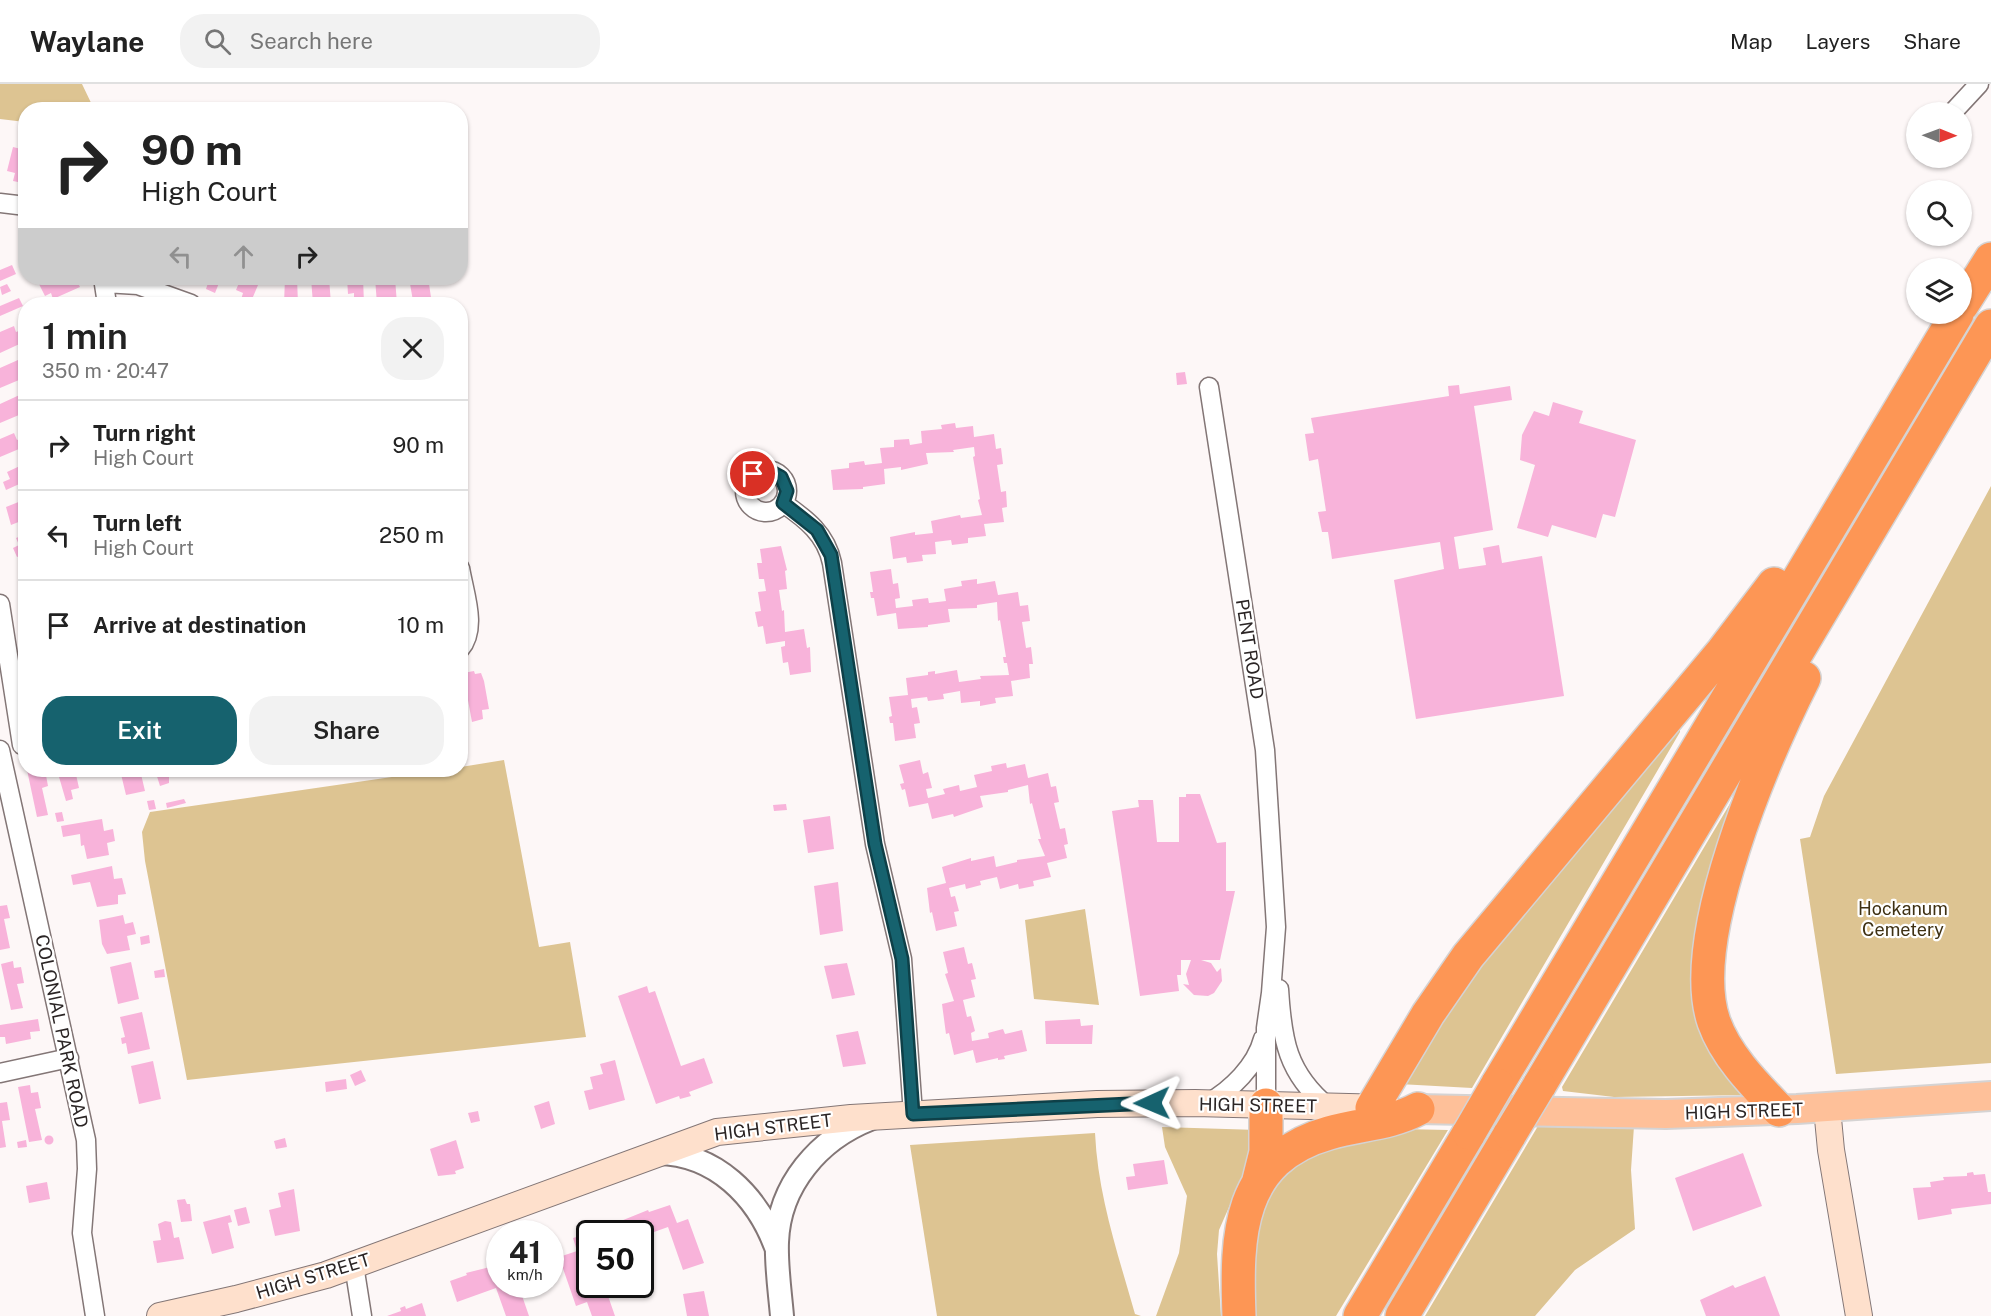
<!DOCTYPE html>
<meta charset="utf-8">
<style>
:root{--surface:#fff;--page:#f2f2f2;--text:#222;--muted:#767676;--line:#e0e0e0;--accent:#16626e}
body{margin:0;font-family:"Public Sans",sans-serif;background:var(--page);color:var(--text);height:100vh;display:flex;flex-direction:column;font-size:22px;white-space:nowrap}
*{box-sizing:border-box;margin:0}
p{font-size:20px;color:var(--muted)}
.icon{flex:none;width:33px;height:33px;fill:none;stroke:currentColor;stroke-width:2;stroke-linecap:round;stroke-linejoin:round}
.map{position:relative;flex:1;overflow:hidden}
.panel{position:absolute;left:18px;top:213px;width:450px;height:480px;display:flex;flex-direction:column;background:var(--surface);border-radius:24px;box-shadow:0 2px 4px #0004}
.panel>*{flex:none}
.hud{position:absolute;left:18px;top:18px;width:450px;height:183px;border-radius:24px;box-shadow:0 2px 4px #0004;background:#fff;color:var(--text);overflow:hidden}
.needle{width:39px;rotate:91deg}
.tools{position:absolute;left:1906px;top:18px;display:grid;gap:12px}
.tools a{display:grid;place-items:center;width:66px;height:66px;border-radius:50%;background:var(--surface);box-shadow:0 2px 4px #0004;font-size:30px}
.speed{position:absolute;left:486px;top:1136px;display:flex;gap:12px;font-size:30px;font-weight:700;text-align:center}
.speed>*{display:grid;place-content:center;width:78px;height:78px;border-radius:50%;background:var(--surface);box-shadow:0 2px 4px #0004;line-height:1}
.speed small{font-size:15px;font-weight:400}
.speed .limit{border:3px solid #111;border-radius:9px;background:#fff;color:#111}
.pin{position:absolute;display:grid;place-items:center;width:51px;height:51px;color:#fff;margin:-26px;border:3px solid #fff;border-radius:50%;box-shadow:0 2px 6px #0007}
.me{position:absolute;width:66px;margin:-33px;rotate:269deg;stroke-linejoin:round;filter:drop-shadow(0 0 4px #0008)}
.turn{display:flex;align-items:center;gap:21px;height:126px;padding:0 24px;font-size:27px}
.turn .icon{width:78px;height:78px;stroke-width:2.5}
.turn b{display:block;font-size:42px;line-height:51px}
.lanes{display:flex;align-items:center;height:57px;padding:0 24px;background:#0003;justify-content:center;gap:30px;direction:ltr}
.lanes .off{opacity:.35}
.round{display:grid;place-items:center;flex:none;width:63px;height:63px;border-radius:24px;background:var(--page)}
.overview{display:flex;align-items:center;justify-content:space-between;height:102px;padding:0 24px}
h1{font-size:36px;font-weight:600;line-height:45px}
.action{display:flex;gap:12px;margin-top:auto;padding:12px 24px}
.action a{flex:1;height:69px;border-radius:24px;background:var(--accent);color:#fff;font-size:24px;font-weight:600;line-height:69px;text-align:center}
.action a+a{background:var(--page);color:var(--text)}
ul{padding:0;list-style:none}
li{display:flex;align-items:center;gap:18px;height:90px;padding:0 24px;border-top:2px solid var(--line)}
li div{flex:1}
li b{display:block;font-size:22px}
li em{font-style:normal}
header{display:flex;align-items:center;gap:36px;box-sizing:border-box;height:84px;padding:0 30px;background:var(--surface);border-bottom:2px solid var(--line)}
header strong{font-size:28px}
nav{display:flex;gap:33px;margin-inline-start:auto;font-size:21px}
.search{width:420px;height:54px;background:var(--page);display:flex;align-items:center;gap:15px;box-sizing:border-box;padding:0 21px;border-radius:24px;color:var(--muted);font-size:22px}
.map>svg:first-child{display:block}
</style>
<header>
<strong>Waylane</strong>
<div class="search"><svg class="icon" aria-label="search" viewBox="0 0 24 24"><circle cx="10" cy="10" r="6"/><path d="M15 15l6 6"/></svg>Search here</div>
<nav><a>Map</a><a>Layers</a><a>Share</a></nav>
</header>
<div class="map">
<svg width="1991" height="1232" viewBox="0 0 1991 1232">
<rect width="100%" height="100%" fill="#fdf7f7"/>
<path fill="#ddc492" d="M0 0H82L94 25 26 26 25 38 0 35Z
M1991 402V979L1836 990 1800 755 1810 753 1824 712Z
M1677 644H1680V648L1472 1004 1399 1000 1466 884Z
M504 676 539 863 570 858 586 953 187 996 145 777 142 748 150 728 440 686H460L461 683Z
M1744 696 1699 869 1749 1011 1614 1013 1563 1007 1562 1003Z
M1085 825 1099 921 1034 915 1025 836Z
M1538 1042H1634L1631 1086 1635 1145 1575 1186 1535 1232H1425Z
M1162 1043 1258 1046 1247 1082 1219 1146 1217 1170 1221 1232H1156L1179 1169 1187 1112 1165 1063Z
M1401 1045 1448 1046 1336 1232H1253L1254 1143 1276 1098 1305 1073Z
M1095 1049C1098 1112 1118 1170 1135 1230L1141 1232H937L910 1061Z"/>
<path fill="#f8b3da" d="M25 51 26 87 23 99 13 97 15 89 7 87 13 63 21 65 20 58 23 59Z
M12 181 16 190 0 197V186Z
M54 194H85L77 197 80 203 53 215 51 209 45 212 39 200Z
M203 194H221L215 209 206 205 209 196Z
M241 194H261L250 220 240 219 243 209 236 206Z
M285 194H297L298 220H284Z
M311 194H329L331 220H313Z
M347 194H363L364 220H354V209L348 210Z
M375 194H395L397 220H377Z
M409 194H436V199L429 200 432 220H422L421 216 413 217Z
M7 200 11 207 2 211 0 203Z
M19 214 23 222 0 232V222Z
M14 242 16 248 24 245 26 257 0 269V248Z
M18 276 20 283 26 280V293L0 304V284Z
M1185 288 1187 300 1177 301 1176 289Z
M1459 301 1460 310 1510 302 1512 316 1474 322 1493 446 1454 453 1459 485 1486 481 1483 464 1499 461 1502 479 1542 472 1564 612 1416 635 1394 496 1444 485 1440 458 1332 475 1328 448H1322L1318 428 1326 427 1318 375 1309 377 1305 350 1314 349 1311 334 1449 312 1448 302Z
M26 308V328L0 339V320Z
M1553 318 1583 327 1579 339 1636 356 1615 433 1603 430 1596 454 1552 441 1548 453 1517 444 1535 381 1520 376 1522 351 1534 327 1549 332Z
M955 339 956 344 973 342 974 353 994 350 996 365 1001 364 1003 380 997 381 1001 408 1006 407 1007 423 1002 424 1004 438 984 440 986 452 968 454V459L952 461 951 456 935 458 936 470 922 471 923 477 907 479 906 473 893 475 890 453 915 448V451L933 449 931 437 960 431 961 434 982 431 978 416 980 415 973 373 975 372 974 363 953 366 954 368 926 369 928 380 901 386V383L884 385 885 400 863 403V405L833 406 831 386 849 384V379L864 377 865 381 882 379 880 364 894 363V356L909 355 910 361 922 359 921 347 942 345 941 341Z
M14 349 17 356 26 352V362L0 373V355Z
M22 381 26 397 6 406 3 398 10 395 7 388Z
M26 415V435L11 441 6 423Z
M26 450V470L17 473 13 464 19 461 16 454Z
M781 462 787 486 785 487 787 505 779 506 782 527 784 526 785 548 804 545 807 564 810 563 811 588 790 591 788 578 783 579 781 563 785 562V557L766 560 763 542 758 543 755 528 761 527 758 508 766 507 764 495H759L757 479H762L760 465Z
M891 485 893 500 898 499 900 514 895 515 896 524 913 522 912 516 928 514 929 519 946 517 944 505 962 502 961 497 977 495V500L995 497 998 511 1018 508 1020 522 1028 521 1030 537 1022 538 1026 564 1031 563 1033 580H1029L1030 594 1011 597 1013 612 995 614 996 619 980 622V617L961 619 960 607 943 610 944 615 928 617 927 613 911 615 912 624 917 623 920 639 914 640 916 654 895 657 893 639H890L889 633 892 632 889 613 908 611 906 594 928 591V588L935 587V590L957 586 959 598 981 595 980 592 1009 591 1007 579H1004L1003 573H1006L1000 536 998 537 997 518 977 521V524L948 525 950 538 928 541V543L898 545 896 529 877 532 874 514H871L870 508H873L870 488Z
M474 587 475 590 481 589 484 597 489 625 482 626 483 635 472 638 463 589Z
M920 676 923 690 928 688 932 704 926 705 928 714 945 710 943 705 959 701 960 707 977 703 974 691 992 687 991 682 1006 679 1007 684 1025 680 1028 694 1048 689 1051 703 1056 702 1059 718 1054 719 1060 745 1065 744 1068 760 1064 761 1067 774 1047 779 1051 793 1033 797 1034 802 1019 805 1018 800 1000 805 997 793 980 797 981 801 966 805 965 800 949 804 951 813 955 812 959 827 954 828 957 842 936 847 932 828 930 829 927 804 946 799 942 783 971 774V777L994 772 996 783 1017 778V776L1045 772 1038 755H1041L1032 719 1030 720 1028 701 1008 706V708L980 712 983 723 954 733 953 730 932 735 928 719 909 723 905 705 902 706 900 700 904 699 899 681Z
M27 686H45L48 702 42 704 48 731 37 733Z
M57 686H75L79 704 71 706 73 715 66 717Z
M120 686H140L145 707 126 711Z
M155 686H169V699L160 702Z
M1186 710H1200L1217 759 1226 758V807H1235L1220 876H1201L1211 879 1217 888 1221 884 1222 897 1214 909 1208 912 1194 911 1183 900 1189 901 1186 890 1191 876H1181V891H1177L1179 907 1140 912 1112 727 1139 723 1138 716H1153L1157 758H1179V713H1186Z
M184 715 186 719 167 724 166 719Z
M154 716 156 725 149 726 147 717Z
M786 720 787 726 774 727 773 721Z
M62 728 64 737 57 738 55 729Z
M830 732 834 765 808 769 803 736Z
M102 735 104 747 113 745 115 757 107 759 109 771 87 775 84 761 81 762 80 750 63 753 61 742Z
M112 782 114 795 122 794 126 810 118 811V820L97 823 90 798 73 801 71 791Z
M838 798 843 847 820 851 814 802Z
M7 821 10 834 4 835 10 864 0 866V822Z
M123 831 125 840 133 838 136 850 127 852 130 866 107 870 102 860 99 836Z
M149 851 150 859 141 861 140 853Z
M964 863 968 880 972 879 976 895 971 896 975 913 963 916 967 933 971 932 975 947 971 949 972 957 989 954 988 949 1003 945 1005 950 1022 946 1027 967 1004 972 1005 975 998 976V974L976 979 973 966 954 971 949 949 946 950 942 920 954 917 945 890 948 889 943 868Z
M13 877 14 884 21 883 24 899 17 900 23 924 11 926 1 880Z
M131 878 139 915 118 920 110 883Z
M847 879 855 911 832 915 824 882Z
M164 885 165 893 155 894 154 887Z
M647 902 649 909 655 907 681 982 704 974 713 999 689 1008 691 1012 680 1015 679 1012 656 1020 618 912Z
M142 928 150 965 128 970 126 959 122 960 121 954 125 953 120 933Z
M38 935 40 947 30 948 31 955 6 960 5 953H0V941Z
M1080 935 1081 942 1093 941 1092 960H1046L1045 937Z
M858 947 866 980 843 983 836 951Z
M615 976 625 1016 589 1026 584 1007 593 1005 590 993 603 990 600 980Z
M153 977 161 1015 139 1020 131 982Z
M361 986 366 997 355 1002 350 991Z
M346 995 347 1005 326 1008 325 998Z
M30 1001 31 1009 38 1008 41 1024 35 1025 42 1056 29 1058 18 1003Z
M549 1017 555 1040 541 1045 534 1022Z
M7 1018 10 1036 2 1037 6 1063 0 1064V1019Z
M478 1027 480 1037 471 1039 468 1029Z
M44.5 1056a4.5 4.5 0 1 1 9 0a4.5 4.5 0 1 1-9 0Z
M285 1054 287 1063 276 1065 274 1057Z
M26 1056 27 1063 18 1064 17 1058Z
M456 1056 464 1084 455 1087 456 1090 438 1092 430 1065Z
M1743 1069 1762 1122 1693 1147 1675 1094Z
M1164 1076 1168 1100 1128 1106 1126 1093 1135 1092 1133 1080Z
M1973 1088 1974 1091 1985 1090 1988 1108H1991V1120L1951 1125 1952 1130 1918 1136 1913 1104 1931 1103 1930 1098 1944 1096 1943 1093 1967 1092V1089Z
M47 1098 50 1115 29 1119 26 1102Z
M294 1105 300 1147 275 1152 269 1126 281 1123 278 1109Z
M185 1115 187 1120H190L192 1137 181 1138 177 1116Z
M670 1121 677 1139 688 1135 704 1179 683 1186 668 1143 640 1153V1149H590L600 1142 601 1145 648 1126 649 1128Z
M246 1123 250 1139 238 1142 234 1126Z
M230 1131 232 1138 228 1139 234 1164 212 1170 203 1138Z
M165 1137 171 1138 174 1154 179 1153 184 1175 157 1179 153 1157 161 1156 158 1140Z
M590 1149V1171L582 1174 590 1200 595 1213 607 1209 615 1232H592L587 1218 576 1222 559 1173 577 1167 573 1154Z
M490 1183 495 1195 500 1193V1200H518L529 1232H506L496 1204 457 1218 450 1197 467 1191 466 1189Z
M1765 1192 1780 1232H1706L1700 1216 1733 1201 1735 1204Z
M704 1207 709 1232H687L683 1210Z
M422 1219 426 1232H387L401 1227 400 1224 405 1222 406 1225Z"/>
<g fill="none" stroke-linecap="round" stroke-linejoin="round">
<defs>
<path id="minor" d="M1953 28 1979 0
M0 119 26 122
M103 194 107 220
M104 199 138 201 191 220
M1209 303 1265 666 1276 843 1271 909 1266 944V1021
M745 407a21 21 0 1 1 42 0a21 21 0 1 1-42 0Z
M783 419C806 435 826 450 832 479L875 760 902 875 913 1030
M460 484C464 509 478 544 460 565
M0 520 22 661
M0 666 86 1056 87 1085 82 1149 95 1232
M1279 905C1282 956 1287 989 1328 1023
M0 989 69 974
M1208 1019C1231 1006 1256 982 1263 955
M354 1181 362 1232"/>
<path id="tertiary" d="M658 1069C716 1070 757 1112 776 1163
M782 1232C780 1208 776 1182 777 1158 779 1101 819 1055 870 1035"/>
<path id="secondary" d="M1827 1024 1831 1066 1859 1232
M160 1232 236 1215 326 1191 717 1048 851 1034 1097 1020 1195 1019 1388 1024"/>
<path id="primary" d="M1418 1025 1666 1030 1797 1025 1991 1012"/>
<path id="motorway" d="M1962 221 1991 175
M1497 1001 1957 230
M1539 1002 1991 242
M1372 1024 1428 930 1468 872 1723 567 1774 500
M1779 1026C1755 1001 1726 972 1714 938 1685 855 1765 672 1804 594
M1259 1096 1266 1068V1021
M1239 1232C1236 1152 1237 1075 1329 1049 1359 1040 1390 1040 1418 1025
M1360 1232 1469 1049
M1402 1232 1510 1050"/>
</defs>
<use href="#minor" stroke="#837676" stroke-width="21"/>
<use href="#tertiary" stroke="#837676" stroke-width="26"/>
<use href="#secondary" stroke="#837676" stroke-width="28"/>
<use href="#primary" stroke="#d5d3d3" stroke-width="32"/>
<use href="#motorway" stroke="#d5d3d3" stroke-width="36"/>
<use href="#minor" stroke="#fff" stroke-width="18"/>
<use href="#tertiary" stroke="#fff" stroke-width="22"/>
<use href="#secondary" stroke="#fee0cc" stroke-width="26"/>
<use href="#primary" stroke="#fec099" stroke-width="28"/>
<use href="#motorway" stroke="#fd9655" stroke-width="33"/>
<defs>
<path id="motorway-bridge" d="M1469 1049 1497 1001
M1510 1050 1539 1002"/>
</defs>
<use href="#motorway-bridge" stroke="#d5d3d3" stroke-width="36" stroke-linecap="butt"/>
<use href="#motorway-bridge" stroke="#fd9655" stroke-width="33"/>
</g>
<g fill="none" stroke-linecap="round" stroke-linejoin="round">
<defs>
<path id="route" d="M753 390 768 386 781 393 787 407 783 419 817 446 831 471 875 760 902 875 913 1030 1152 1019"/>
</defs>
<use href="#route" stroke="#0e4048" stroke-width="15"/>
<use href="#route" stroke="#16626e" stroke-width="10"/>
</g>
<g text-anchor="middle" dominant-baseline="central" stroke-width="4.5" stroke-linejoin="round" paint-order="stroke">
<g font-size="18" fill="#2b2525" stroke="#fff">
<text transform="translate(1250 565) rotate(81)">PENT ROAD</text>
<text transform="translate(62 947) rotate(78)">COLONIAL PARK ROAD</text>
<text transform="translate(1258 1021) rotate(1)">HIGH STREET</text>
<text transform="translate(1744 1027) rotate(-2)">HIGH STREET</text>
<text transform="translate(773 1043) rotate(-7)">HIGH STREET</text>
<text transform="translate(313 1192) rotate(-17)">HIGH STREET</text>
</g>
<g font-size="18" fill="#3f3113" stroke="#fff">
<text x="1903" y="824">Hockanum<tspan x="1903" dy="21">Cemetery</tspan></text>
</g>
</g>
</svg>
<div class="tools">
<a><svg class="needle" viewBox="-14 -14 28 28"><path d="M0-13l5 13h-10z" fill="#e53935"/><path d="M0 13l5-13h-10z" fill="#767676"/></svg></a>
<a><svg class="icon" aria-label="search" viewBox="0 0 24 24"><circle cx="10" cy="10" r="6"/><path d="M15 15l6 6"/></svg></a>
<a><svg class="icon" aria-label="layers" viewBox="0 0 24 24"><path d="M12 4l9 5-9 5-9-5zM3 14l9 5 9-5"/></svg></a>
</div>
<div class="speed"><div>41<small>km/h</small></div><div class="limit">50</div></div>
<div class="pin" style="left:753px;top:390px;background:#d93025"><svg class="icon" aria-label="arrive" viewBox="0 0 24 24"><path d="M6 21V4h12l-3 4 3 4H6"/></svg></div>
<svg class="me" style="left:1152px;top:1019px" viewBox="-20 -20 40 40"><path d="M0-17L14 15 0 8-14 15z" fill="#16626e" stroke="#fff" stroke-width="4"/></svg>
<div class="hud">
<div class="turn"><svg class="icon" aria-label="right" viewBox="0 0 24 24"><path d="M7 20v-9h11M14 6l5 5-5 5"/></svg><div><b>90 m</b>High Court</div></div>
<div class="lanes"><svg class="icon off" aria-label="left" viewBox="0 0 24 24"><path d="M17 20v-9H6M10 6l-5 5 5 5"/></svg><svg class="icon off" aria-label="ahead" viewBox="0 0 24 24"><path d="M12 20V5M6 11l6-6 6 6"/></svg><svg class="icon" aria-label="right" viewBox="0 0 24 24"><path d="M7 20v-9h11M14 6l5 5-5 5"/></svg></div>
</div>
<section class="panel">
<div class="overview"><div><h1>1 min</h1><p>350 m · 20:47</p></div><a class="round"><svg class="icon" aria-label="close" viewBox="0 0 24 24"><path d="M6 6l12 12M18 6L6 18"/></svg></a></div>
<ul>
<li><svg class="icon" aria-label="right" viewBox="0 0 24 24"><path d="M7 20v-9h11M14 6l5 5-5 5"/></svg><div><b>Turn right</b><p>High Court</p></div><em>90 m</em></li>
<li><svg class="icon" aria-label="left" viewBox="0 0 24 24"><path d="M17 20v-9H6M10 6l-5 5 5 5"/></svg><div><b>Turn left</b><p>High Court</p></div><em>250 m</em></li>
<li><svg class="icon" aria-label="arrive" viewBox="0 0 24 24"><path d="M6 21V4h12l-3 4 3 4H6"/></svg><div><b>Arrive at destination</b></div><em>10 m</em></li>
</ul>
<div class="action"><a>Exit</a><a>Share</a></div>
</section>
</div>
